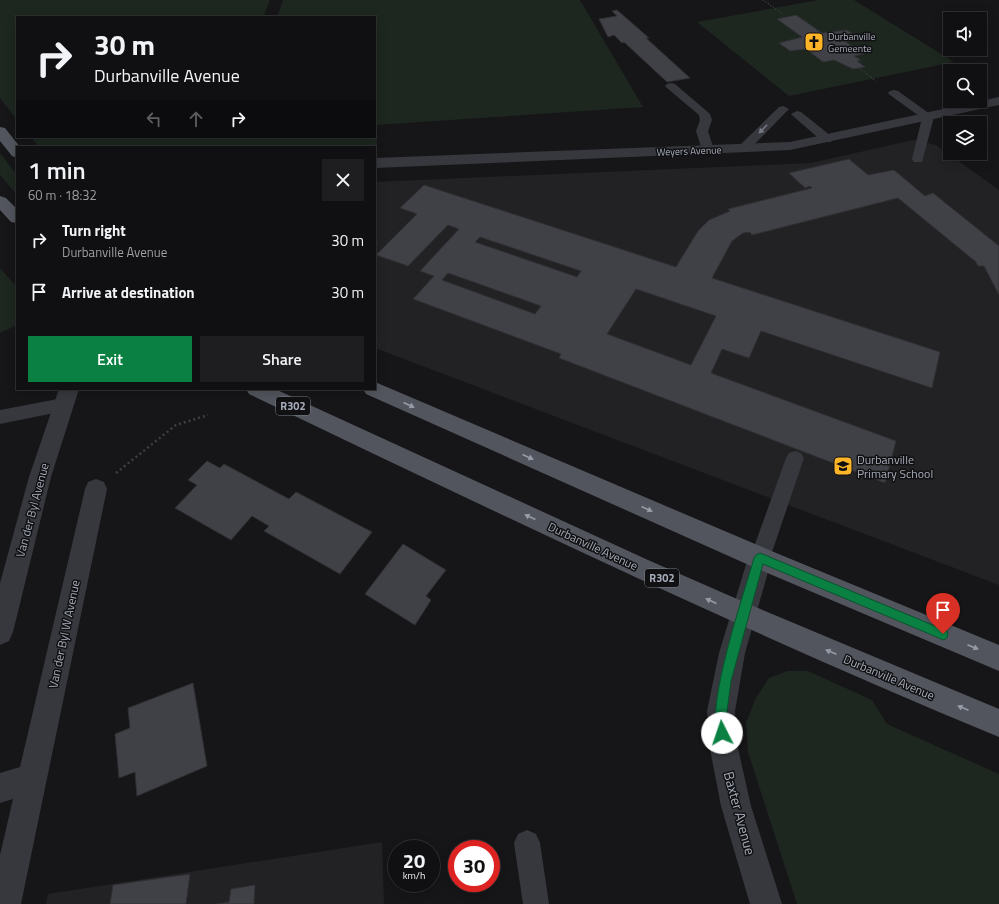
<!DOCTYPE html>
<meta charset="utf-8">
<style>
:root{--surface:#101012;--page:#1e1e20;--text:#f1f3f6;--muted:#9c9d9f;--line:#303032;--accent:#0b8043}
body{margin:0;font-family:"Titillium Web",sans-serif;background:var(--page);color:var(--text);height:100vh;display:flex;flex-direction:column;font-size:15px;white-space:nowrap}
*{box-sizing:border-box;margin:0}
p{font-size:13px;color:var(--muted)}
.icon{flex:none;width:22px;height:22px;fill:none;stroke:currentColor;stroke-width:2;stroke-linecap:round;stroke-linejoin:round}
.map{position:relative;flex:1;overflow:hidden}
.panel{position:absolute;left:16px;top:146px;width:360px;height:244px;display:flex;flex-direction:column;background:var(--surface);border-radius:0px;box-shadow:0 2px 10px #0003,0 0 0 1px var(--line)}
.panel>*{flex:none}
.banner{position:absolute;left:16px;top:16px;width:360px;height:122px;border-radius:0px;box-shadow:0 2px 10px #0003,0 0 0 1px var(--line);background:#101012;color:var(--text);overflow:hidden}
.buttons{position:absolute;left:943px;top:12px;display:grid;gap:8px}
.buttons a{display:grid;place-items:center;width:44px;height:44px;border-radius:0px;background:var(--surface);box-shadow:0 2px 10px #0003,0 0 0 1px var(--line);font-size:20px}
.speed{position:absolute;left:388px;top:840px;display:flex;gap:8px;font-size:20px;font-weight:700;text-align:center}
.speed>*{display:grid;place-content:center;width:52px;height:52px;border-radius:50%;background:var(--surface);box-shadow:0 2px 10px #0003,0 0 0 1px var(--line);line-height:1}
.speed small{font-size:10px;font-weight:400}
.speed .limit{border:6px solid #d22;background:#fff;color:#111}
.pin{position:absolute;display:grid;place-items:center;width:34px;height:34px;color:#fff;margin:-41px -17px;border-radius:50% 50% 50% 0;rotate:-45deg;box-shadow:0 0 4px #0007}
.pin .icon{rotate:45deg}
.me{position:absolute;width:44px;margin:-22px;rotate:356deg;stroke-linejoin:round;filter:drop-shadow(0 0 3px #0008)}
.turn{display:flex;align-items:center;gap:14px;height:84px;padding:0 12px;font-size:18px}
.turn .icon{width:52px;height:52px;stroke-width:2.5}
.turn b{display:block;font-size:28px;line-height:34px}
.lanes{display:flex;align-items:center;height:38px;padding:0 12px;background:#0003;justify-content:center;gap:20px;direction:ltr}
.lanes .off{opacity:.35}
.round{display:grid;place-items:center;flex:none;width:42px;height:42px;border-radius:0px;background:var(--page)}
.head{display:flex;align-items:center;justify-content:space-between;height:68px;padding:0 12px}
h1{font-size:24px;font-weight:600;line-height:30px}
.button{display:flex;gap:8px;margin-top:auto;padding:8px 12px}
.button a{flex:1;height:46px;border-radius:0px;background:var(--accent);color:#fff;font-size:16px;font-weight:600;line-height:46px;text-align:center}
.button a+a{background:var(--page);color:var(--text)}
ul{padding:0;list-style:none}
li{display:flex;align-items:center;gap:12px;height:52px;padding:0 12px}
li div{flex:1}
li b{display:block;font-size:15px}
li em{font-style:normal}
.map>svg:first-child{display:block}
</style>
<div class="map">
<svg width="999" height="904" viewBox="0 0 999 904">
<rect width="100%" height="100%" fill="#161618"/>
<path fill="#222225" d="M913 140 936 145 999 190V585L375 348V182L811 163Z
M382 842 384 904H46L48 894Z"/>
<path fill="#1d271f" d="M0 0H270L263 17H17V120L0 98Z
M283 0H580L643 107 375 125V17H277Z
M819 0H854L954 62 789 96 697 22Z
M31 137 377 138V150L375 151V147H39Z
M0 153 17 175V195L0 175Z
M0 268 17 287V325L0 333Z
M787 671H808L872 700 887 724 999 774V904H797L748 752 746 723 756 698 769 678Z"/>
<path fill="#404146" stroke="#303034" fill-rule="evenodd" d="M617 10 649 38H646L690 78 667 82 624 42 622 43 614 35 608 37 599 19 617 16 612 11Z
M796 15 822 33 847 30 859 38 846 42 864 54 854 56 861 60 857 61 865 67 853 69 834 60 823 62 806 49 790 51 779 43 802 37 777 19Z
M849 159 868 175 894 170 925 196 933 193 999 246V295L984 266H978L976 262 898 198 752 235 750 232 743 233 732 241 712 278 940 352 932 388 761 331 749 358 722 349 711 373 896 441 885 483 559 358 561 354 413 299 434 276 420 271 459 229 448 225 408 266 376 255 417 214 400 208 424 185 676 267 698 231 709 220 730 211 728 209 812 188 810 186 805 188 789 173ZM480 237 581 271 577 277 475 242ZM448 273 541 306 535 314 442 280ZM636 289 716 316 691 365 607 334Z
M207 461 220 468 224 464 289 499 296 492 372 532 340 574 264 531 269 526 252 516 231 540 175 508 197 485 188 480Z
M403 544 446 570 426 596 431 600 415 625 365 594Z
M193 683 207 766 137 796 135 772 119 778 115 734 130 728 128 708Z
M190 874 186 904H110L113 885Z
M255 885 254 904H217L229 902 231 889Z"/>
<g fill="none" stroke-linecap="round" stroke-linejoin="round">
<path stroke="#3c3f45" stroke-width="1.5" stroke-dasharray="1 2" stroke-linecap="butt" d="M763 0 783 14
M859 68 876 81"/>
<path stroke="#3c3f45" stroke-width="2.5" stroke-dasharray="2 3" stroke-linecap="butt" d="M375 342 380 344
M116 473 176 425 208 415"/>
<path fill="#36383e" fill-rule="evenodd" d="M671 83 675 84 710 114 712 120 708 131 714 150 712 153H704L702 150 696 131 700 120 699 115 667 88 665 86 667 84Z
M894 90 898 91 934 117 922 162H914L912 159 922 118 890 95 888 93 890 91Z
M783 106 789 109 787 111 747 152H739L737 149 739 146 779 107Z
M797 111 801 112 831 136 833 139 831 142H823L793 116 791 114Z
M63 398 69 400 72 405 69 410 0 424V410Z
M795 451 801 453 804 458 770 558 767 564 760 567 753 564 750 558 786 458 789 453Z
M527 830 536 834 540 843 549 904H523L514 843 518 834Z"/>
<path fill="#36383e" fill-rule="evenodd" d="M999 97V105L790 150 375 168V158L790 142Z
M59 389H79L51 477 13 632 9 641 0 645V583L29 477Z
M96 479 104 482 107 489 21 904H0V855L13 799 0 803V773L20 767 85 489 88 482Z
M760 547 769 550 772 558 745 653 735 711 737 744 751 806 782 904H750L721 806 709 744 707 711 719 653 748 558 751 550Z"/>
<path fill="#52555d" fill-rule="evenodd" d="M0 127 5 128 20 147H17V158L12 156 0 141Z
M0 196 6 198 17 209V223L11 222 0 210Z
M375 382 769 550 999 645V671L751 566 366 394 363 389H375Z
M246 389H275L648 560 753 606 999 709V737C745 632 497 513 249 394Z"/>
</g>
<defs><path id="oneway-solid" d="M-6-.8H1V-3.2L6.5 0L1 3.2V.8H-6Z"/></defs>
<use fill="#747882" href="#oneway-solid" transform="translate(763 129) rotate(134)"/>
<g fill="#959ba7">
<use href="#oneway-solid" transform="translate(409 405) rotate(24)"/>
<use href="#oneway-solid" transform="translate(528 457) rotate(24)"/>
<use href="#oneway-solid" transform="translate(647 509) rotate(24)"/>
<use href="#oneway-solid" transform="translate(530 517) rotate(-155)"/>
<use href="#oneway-solid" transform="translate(711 601) rotate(-156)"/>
<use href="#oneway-solid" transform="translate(973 647) rotate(23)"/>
<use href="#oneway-solid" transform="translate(831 652) rotate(-157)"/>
<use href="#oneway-solid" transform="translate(963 708) rotate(-157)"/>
</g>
<path fill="#0b8043" stroke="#07532c" d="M760 553 947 631 948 634 947 638 943 640 939 638 763 564 731 681 727 711 728 733 727 737 722 739 718 737C705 706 744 594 754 558L756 555Z"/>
<defs>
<symbol id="church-square" viewBox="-11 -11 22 22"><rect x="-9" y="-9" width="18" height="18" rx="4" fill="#ffb527" stroke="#111113"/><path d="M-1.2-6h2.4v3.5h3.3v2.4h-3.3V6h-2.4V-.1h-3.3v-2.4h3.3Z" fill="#111"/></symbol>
<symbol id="school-square" viewBox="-11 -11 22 22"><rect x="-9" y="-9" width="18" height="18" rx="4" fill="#ffb527" stroke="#111113"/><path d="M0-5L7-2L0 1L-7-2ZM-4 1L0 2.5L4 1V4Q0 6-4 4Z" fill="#111"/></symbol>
</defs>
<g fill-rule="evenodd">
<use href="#church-square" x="803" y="31" width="22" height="22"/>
<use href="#school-square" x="832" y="455" width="22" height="22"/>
</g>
<g text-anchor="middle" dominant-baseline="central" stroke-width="3" stroke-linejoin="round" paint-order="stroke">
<g font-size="10" fill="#a6acba" stroke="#111113" text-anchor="start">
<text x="828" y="36">Durbanville<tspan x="828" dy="12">Gemeente</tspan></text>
</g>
<g font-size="10" fill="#a6acba" stroke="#111113">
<text transform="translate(689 151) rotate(-2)">Weyers Avenue</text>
</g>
<g fill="#111113" stroke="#797e88" stroke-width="1">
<rect x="276" y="397" width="34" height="18" rx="3"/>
<rect x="645" y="569" width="34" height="18" rx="3"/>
</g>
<g font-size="11" font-weight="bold" fill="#a6acba">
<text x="293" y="406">R302</text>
<text x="662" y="578">R302</text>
</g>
<g font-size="12" fill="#a6acba" stroke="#111113" text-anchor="start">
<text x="857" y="459">Durbanville<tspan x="857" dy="14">Primary School</tspan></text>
</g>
<g font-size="12" fill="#a6acba" stroke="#111113">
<text transform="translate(32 510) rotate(-75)">Van der Byl Avenue</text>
<text transform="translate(593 546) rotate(25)">Durbanville Avenue</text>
<text transform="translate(64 634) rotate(-78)">Van der Byl W Avenue</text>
<text transform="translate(889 677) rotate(23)">Durbanville Avenue</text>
</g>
<g font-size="14" fill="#a6acba" stroke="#111113">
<text transform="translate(740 813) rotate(75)">Baxter Avenue</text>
</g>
</g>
</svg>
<div class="buttons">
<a><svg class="icon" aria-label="sound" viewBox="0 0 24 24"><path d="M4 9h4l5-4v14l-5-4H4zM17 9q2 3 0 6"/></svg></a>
<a><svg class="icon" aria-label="search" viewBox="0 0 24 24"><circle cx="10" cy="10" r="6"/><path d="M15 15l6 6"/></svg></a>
<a><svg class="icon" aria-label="layers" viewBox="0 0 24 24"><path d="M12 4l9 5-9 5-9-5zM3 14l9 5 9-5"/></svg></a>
</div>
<div class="speed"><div>20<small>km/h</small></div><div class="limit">30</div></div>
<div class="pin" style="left:943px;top:634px;background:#d93025"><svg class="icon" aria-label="arrive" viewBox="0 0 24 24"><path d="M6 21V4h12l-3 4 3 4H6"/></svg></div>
<svg class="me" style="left:722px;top:733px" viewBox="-20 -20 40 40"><circle r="19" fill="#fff"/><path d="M0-13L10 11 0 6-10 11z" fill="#0b8043"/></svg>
<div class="banner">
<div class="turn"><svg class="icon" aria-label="right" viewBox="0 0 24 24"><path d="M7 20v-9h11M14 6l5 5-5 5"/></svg><div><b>30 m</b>Durbanville Avenue</div></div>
<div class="lanes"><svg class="icon off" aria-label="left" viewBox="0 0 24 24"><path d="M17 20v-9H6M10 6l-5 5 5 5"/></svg><svg class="icon off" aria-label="ahead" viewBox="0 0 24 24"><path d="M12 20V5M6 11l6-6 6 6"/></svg><svg class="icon" aria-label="right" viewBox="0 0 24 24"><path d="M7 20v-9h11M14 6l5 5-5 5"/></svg></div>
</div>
<section class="panel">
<div class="head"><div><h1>1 min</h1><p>60 m · 18:32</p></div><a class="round"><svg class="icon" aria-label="close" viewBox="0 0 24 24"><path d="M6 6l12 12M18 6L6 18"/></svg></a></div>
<ul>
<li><svg class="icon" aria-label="right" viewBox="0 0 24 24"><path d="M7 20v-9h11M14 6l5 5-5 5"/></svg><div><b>Turn right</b><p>Durbanville Avenue</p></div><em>30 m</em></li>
<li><svg class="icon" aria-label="arrive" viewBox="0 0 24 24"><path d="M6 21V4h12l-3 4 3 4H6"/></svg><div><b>Arrive at destination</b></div><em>30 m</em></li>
</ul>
<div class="button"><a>Exit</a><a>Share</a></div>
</section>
</div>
